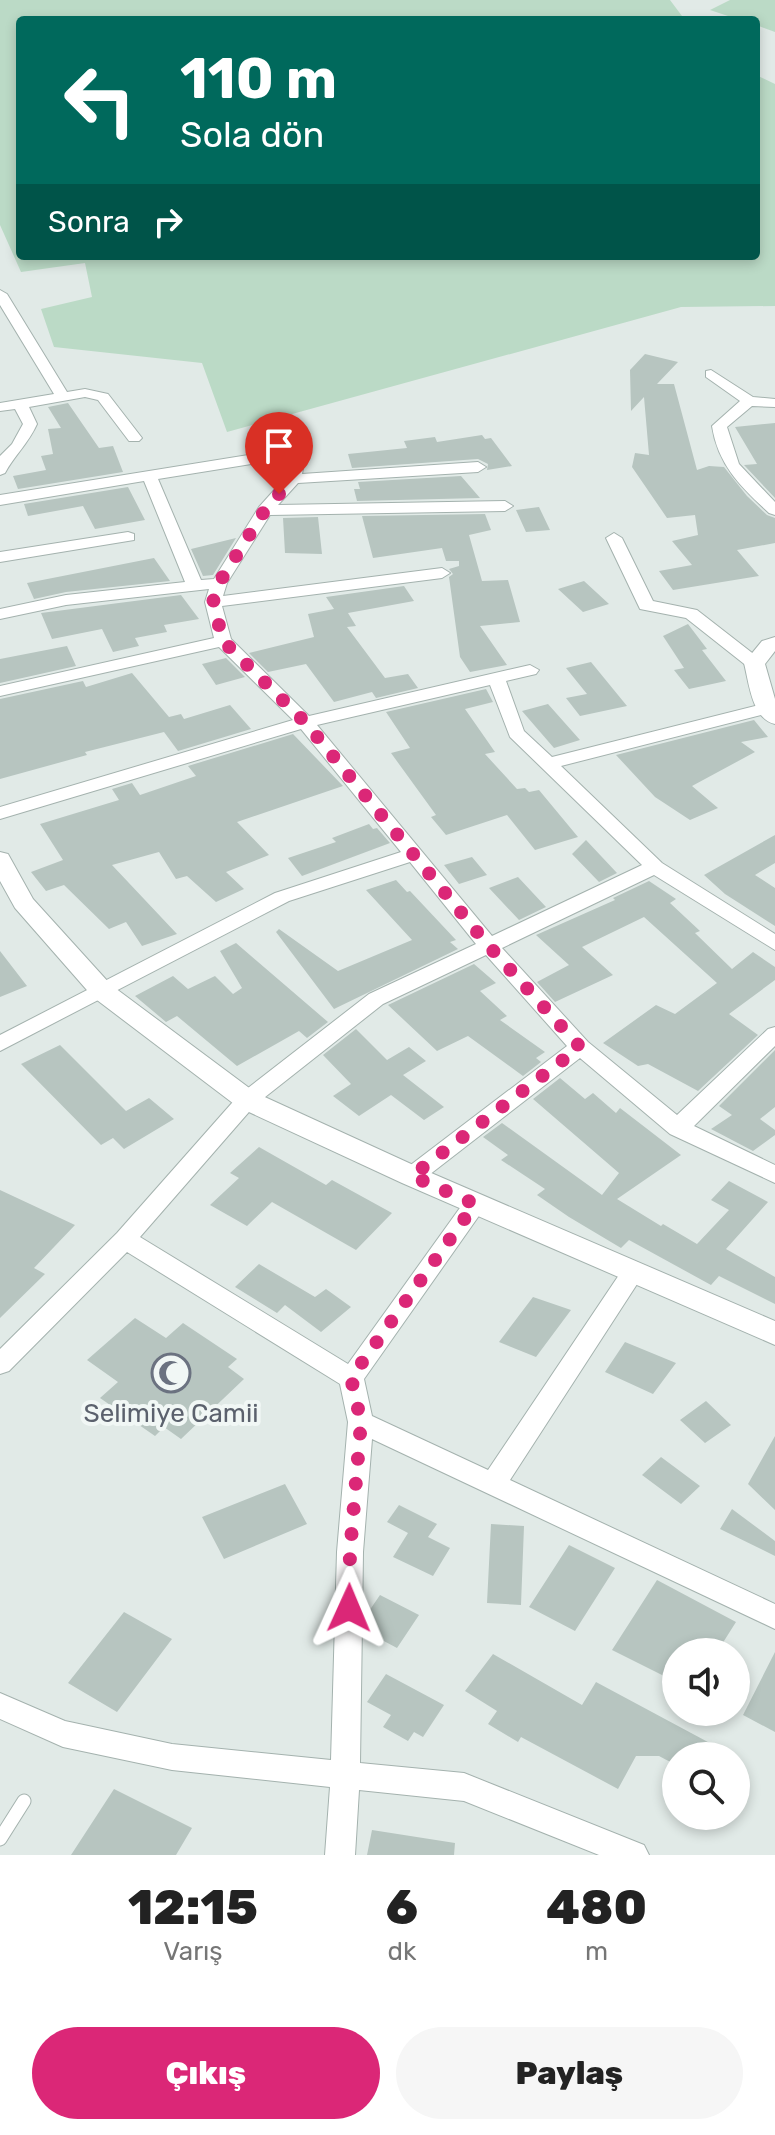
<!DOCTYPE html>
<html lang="tr">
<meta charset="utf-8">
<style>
:root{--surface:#fff;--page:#f6f6f6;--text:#222;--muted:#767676;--accent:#db2777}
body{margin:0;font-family:Rubik,sans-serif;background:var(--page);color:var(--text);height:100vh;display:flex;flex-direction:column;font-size:30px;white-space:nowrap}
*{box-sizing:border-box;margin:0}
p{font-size:26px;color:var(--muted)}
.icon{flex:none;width:44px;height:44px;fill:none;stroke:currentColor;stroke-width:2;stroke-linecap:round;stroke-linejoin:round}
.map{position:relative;height:1855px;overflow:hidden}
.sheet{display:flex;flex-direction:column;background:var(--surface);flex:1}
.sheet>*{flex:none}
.guide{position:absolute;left:16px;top:16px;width:744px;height:244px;border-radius:8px;box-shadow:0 4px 12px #0003;background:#00695c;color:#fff;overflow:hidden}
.tools{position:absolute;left:662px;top:1638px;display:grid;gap:16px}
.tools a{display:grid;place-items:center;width:88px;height:88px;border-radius:50%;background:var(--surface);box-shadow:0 4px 12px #0003;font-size:40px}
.pin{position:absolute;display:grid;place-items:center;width:68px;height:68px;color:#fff;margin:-82px -34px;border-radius:50% 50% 50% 0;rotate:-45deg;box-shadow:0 0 8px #0007}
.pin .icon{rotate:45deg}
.me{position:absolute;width:88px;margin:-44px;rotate:1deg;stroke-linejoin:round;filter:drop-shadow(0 0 6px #0008)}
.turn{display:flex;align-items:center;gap:28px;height:168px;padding:0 32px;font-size:36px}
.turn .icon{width:104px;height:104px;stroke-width:2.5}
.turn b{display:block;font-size:56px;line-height:68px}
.then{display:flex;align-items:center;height:76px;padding:0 32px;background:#0003;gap:16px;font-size:30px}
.eta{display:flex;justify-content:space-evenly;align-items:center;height:136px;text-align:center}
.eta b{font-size:48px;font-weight:800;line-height:56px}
.cta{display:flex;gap:16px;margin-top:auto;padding:16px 32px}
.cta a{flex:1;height:92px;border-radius:48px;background:var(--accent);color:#fff;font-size:32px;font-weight:800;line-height:92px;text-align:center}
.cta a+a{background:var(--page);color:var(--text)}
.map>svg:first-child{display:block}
</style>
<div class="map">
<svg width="775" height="1855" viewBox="0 0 775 1855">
<rect width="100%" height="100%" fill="#e1eae7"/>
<path fill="#bbdac6" d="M0 0H670L685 20H20V256H756V75L775 84V306L681 307 227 432 202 363 54 347 41 309 92 297 85 263 21 272 0 225Z
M730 0H775V32L756 25V20H740L710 10Z"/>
<path fill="#b7c5c0" d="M645 354 678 362 657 384H674L697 470 709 466 724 467 747 496 767 515 775 518V543L737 550 759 576 673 590 659 571 692 565 672 541 698 535 695 515 667 518 632 467 635 453 649 455 644 397 631 411 630 370Z
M68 403 99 448 113 446 123 472 18 489 13 476 46 470 41 456 53 454 48 429 61 428 48 407Z
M775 423V498L744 465 757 464 735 427Z
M482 435 485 439 491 438 512 466 487 470 488 464 478 459 352 468 348 454 407 448 404 441 435 437 437 442Z
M461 476 480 498 357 501 354 489H360L358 482Z
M128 487 145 520 95 529 83 506 28 516 24 504Z
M539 507 550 530 526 532 516 510Z
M485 514 491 530 469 535 482 581 508 580 520 622 480 626 507 665 470 672 460 657 449 577 453 574 449 569 459 566V561H446L442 548 373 558 362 516Z
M318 517 322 554 285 553 283 518Z
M236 538 213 575 203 576 191 549Z
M154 558 170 581 66 592 34 599 27 583Z
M584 581 609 604 583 612 558 589Z
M404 586 414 601 348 613 356 626 347 627 385 678 408 674 418 688 376 698 372 692 334 702 306 664 268 672 249 653 314 637 308 614 334 609 326 597Z
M181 595 199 619 164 625 167 632 135 638 139 646 113 652 102 629 52 639 41 613Z
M688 624 707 649 702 650 726 681 689 689 674 670 684 668 663 636Z
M67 646 76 666 0 683V659Z
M226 658 245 677 216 685 202 664Z
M591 662 627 706 580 716 566 698 587 694 566 668Z
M132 673 169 717 181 714 184 719 230 705 251 729 178 751 164 732 85 752 87 755 0 779V699L83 681 86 687Z
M486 689 493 702 465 709 495 752 485 754 517 789 525 788 529 792 539 790 578 837 535 850 507 815 446 835 431 817 436 815 391 753 410 748 386 712Z
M548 704 580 740 554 748 522 711Z
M754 720 768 737 741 742 755 752 692 786 718 808 690 820 655 797 616 755Z
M293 734 343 786 237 822 269 855 226 872 244 889 216 902 187 876 176 879 159 852 112 865 177 934 142 946 126 922 109 929 64 885 46 891 31 872 63 860 40 824 119 800 112 789 132 783 140 795 196 776 188 766Z
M369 824 373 829 377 828 390 843 302 876 288 858 336 842 332 838Z
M775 835V863L755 875 775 888V926L725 894 704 875Z
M586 840 617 873 599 882 572 854Z
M472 857 487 875 459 884 444 865Z
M518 877 546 907 519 920 489 888Z
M396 880 407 892 410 891 456 940 450 942 458 949 334 1009 276 932 279 929 338 971 412 940 366 890Z
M649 881 676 899 670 903 700 931 695 933 732 969 753 952 775 967V980L729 1014 758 1035 698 1091 648 1064 638 1066 603 1043 656 1005 675 1014 717 983 644 917 582 947 613 975 555 1002 537 982 569 965 536 935 615 900 613 898Z
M236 943 328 1022 307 1038 299 1031 237 1066 177 1016 166 1022 135 996 173 976 188 989 215 976 233 994 242 988 220 951Z
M0 951 27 986 0 997Z
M474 964 496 983 480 991 507 1016 500 1020 545 1052 536 1058 541 1062 523 1076 468 1036 437 1051 388 1005Z
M356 1029 387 1060 409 1047 426 1061 403 1075 444 1107 424 1120 391 1095 359 1116 333 1096 351 1084 323 1055Z
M60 1045 126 1111 149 1098 174 1119 124 1149 113 1138 101 1145 21 1064Z
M775 1050V1107L760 1119 775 1130V1135L753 1151 711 1129 732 1115 719 1106Z
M560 1078 585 1099 593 1093 616 1113 620 1108 681 1155 617 1199 661 1226 663 1224 697 1244 729 1210 711 1200 729 1181 768 1202 726 1249 775 1277V1304L719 1276 711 1285 629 1240 621 1248 569 1217 537 1195 545 1189 501 1160 508 1155 483 1137 502 1123 602 1195 619 1173 533 1099Z
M259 1147 326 1185 332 1180 392 1213 356 1250 272 1202 247 1226 210 1205 239 1178 230 1173Z
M0 1190 75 1225 34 1268 45 1274 0 1318Z
M259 1264 315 1297 326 1289 351 1307 321 1332 285 1305 277 1313 235 1287Z
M533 1297 571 1310 536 1357 499 1342Z
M135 1318 166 1338 183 1323 237 1359 228 1367 244 1379 181 1439 164 1427 155 1436 100 1398 118 1382 87 1360Z
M625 1342 676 1363 653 1394 605 1372Z
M706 1401 731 1425 705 1443 680 1420Z
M775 1436V1510L748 1484Z
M661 1457 700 1486 681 1504 642 1475Z
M285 1484 307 1524 224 1559 202 1517Z
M399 1505 437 1524 428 1537 450 1548 433 1576 393 1557 408 1533 387 1522Z
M732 1509 775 1541V1556L720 1529Z
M491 1524 524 1526 521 1605 487 1603Z
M569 1545 615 1568 575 1631 529 1607Z
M657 1580 736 1622 717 1652H676V1682L612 1650Z
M380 1595 419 1615 397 1648 365 1631V1617Z
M124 1612 172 1639 117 1712 68 1683Z
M775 1652V1732L743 1715Z
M493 1654 582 1705 596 1682 734 1756H676V1765L659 1756H636L618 1789 521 1737 518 1742 488 1724 497 1711 465 1691Z
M386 1674 444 1705 423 1737 414 1732 408 1741 383 1727 391 1715 367 1702Z
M114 1789 192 1828 176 1855H71Z
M372 1830 455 1843 454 1855H367Z"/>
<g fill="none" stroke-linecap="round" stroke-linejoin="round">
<defs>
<path id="service" d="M0 1839 24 1801"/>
<path id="minor" d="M0 290 7 294 67 392 85 389 108 394 142 438 139 441H129L98 400 85 397 29 407 37 424C28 444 14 456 5 473L0 475V456L12 444 23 424 15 409 0 411V403L54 394 0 305Z
M711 370 753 397 775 399V407L752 406 727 427 739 464 775 502V515L769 513C741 487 718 465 712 426L740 401 706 377V371Z
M298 447 306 452 302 474 478 462 486 467 478 472 298 483 278 505 505 501 513 506 505 511 270 515 227 583 223 596 442 568 450 573 442 578 222 606 231 639 309 716 530 665 539 670 536 674 506 681 524 731 552 757 767 703 775 707 773 712 561 766 662 863 775 934V950L654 875 502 948 588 1042 677 1115 768 1029 775 1027V1046L694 1126 775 1165V1183L670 1134 580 1058 420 1182 412 1184 404 1182 401 1176 404 1170 567 1046 486 955 383 1004 255 1105 140 1237 348 1364 467 1198 475 1195 483 1198 486 1204 483 1210 364 1379 372 1416 488 1470 625 1266 633 1263 641 1266 645 1272 641 1278 510 1480 775 1604V1629L372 1439 363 1552 360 1763 464 1773 644 1845 649 1855H599L464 1801 359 1790 355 1855H325L330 1787 172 1770 63 1747 0 1719V1693L65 1721 172 1744 331 1760 337 1552 348 1422 340 1384 127 1252 9 1371 0 1374V1349L117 1233 239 1095 369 994 476 944 410 862 289 901 0 1051V1035L275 893 401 852 301 729 0 819V807L293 720 219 647 0 696V686L214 638 205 602 209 589 66 605 0 619V609L66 595 185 582 144 481 0 505V495ZM289 458 285 478 259 507 214 579 201 580 158 479ZM490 685 510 737 642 865 492 936 317 725Z
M128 532 134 534V540L0 562V552Z
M614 533 622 538 653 601 697 610 760 659 763 663 760 667H748L686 618 640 609 606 538Z"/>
<path id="tertiary" d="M775 637V651L765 664 775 699V724C752 719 749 683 744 663L762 641Z
M0 852 8 854 33 899 111 985 256 1093 422 1169 775 1321V1345L402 1183 238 1107 93 997 15 908 0 881Z"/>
</defs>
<use href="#service" stroke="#a4b2ae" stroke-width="15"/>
<use href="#minor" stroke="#a4b2ae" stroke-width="2"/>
<use href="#tertiary" stroke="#a4b2ae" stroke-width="2"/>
<use href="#service" stroke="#fff" stroke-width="13"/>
<use href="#minor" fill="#fff" fill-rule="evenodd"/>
<use href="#tertiary" fill="#fff" fill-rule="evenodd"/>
</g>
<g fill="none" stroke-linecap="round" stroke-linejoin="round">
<path stroke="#db2777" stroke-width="14" stroke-dasharray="0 25.2" d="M279 494 265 510 219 583 213 602 223 641 305 722 487 944 580 1047 412 1176 475 1204 351 1378 361 1422 350 1552 349 1608"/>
</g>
<defs>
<symbol id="mosque-ring" viewBox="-11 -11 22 22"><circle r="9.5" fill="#f1f7f5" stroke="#6b7280" stroke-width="1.5"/><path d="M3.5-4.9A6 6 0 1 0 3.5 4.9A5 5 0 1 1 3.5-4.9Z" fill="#6b7280"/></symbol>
</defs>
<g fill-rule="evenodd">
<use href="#mosque-ring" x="149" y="1351" width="44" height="44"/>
</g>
<g text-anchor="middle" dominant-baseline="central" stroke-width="8" stroke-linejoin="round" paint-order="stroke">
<g font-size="26" fill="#5b616d" stroke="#f1f7f5">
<text x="171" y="1413">Selimiye Camii</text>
</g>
</g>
</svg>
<div class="tools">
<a><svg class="icon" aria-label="sound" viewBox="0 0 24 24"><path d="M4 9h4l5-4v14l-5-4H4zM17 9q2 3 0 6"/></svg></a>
<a><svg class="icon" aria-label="search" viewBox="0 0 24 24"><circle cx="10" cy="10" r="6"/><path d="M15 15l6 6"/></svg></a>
</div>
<div class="pin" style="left:279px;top:494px;background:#d93025"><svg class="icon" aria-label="arrive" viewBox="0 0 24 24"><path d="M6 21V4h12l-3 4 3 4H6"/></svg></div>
<svg class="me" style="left:349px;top:1608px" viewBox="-20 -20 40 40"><path d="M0-17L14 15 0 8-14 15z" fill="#db2777" stroke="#fff" stroke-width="4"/></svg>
<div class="guide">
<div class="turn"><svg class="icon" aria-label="left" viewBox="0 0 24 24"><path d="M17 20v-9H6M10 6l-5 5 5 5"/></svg><div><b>110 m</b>Sola dön</div></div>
<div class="then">Sonra<svg class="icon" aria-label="right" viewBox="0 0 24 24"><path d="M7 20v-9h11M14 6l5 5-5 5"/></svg></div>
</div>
</div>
<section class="sheet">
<div class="eta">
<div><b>12:15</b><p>Varış</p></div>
<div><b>6</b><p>dk</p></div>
<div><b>480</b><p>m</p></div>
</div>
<div class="cta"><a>Çıkış</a><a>Paylaş</a></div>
</section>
